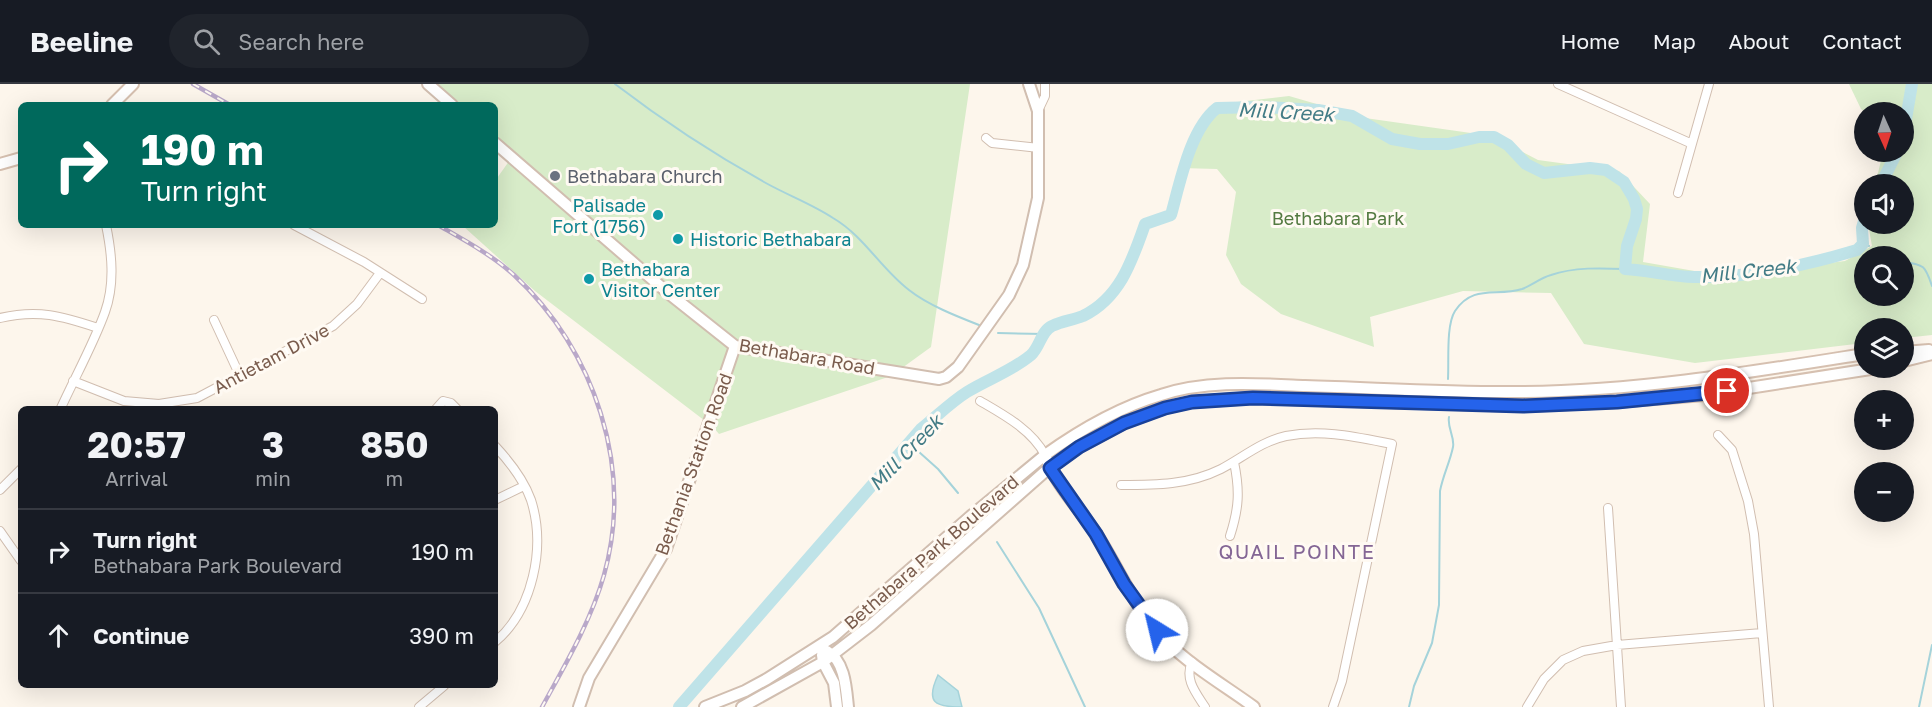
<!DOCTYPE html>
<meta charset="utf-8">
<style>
:root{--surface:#171b24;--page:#20242c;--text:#f1f3f6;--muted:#9ea1a6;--line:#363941}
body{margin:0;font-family:"Golos Text",sans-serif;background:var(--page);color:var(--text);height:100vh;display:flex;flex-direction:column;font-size:22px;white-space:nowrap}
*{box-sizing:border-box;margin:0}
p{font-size:20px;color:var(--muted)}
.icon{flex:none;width:33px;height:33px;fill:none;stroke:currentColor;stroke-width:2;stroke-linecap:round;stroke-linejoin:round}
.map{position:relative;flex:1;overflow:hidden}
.panel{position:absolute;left:18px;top:322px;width:480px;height:282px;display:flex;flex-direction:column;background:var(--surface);border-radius:9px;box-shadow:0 6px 24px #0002}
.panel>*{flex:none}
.guide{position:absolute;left:18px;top:18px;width:480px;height:126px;border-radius:9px;box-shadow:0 6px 24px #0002;background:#00695c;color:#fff;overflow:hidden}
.needle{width:39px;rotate:177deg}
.controls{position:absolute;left:1854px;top:18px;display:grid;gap:12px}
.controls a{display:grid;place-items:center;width:60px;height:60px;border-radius:50%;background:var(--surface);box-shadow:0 6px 24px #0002;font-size:30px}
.pin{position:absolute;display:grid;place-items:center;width:51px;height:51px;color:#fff;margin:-26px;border:3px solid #fff;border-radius:50%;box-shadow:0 2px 6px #0007}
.me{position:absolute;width:66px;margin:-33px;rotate:324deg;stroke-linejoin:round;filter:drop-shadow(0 0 4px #0008)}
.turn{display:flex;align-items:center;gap:21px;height:126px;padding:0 24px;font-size:27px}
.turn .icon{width:78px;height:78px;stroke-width:2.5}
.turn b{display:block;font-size:42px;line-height:51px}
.eta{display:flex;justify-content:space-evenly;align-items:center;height:102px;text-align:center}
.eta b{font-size:36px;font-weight:700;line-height:42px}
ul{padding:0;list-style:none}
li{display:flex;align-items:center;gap:18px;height:84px;padding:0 24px;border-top:2px solid var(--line)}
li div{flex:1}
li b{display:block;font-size:22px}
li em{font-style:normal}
header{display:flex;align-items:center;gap:36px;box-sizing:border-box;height:84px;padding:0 30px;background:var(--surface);border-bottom:2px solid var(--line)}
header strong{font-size:28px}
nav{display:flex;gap:33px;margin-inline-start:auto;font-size:21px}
.search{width:420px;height:54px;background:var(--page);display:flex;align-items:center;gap:15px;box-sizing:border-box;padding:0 21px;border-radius:33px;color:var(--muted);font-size:22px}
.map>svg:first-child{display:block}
</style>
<header>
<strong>Beeline</strong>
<div class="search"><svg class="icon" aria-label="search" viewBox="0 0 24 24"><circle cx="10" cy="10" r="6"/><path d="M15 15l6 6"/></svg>Search here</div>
<nav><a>Home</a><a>Map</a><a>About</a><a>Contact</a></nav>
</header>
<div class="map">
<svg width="1932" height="623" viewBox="0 0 1932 623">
<rect width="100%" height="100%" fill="#fdf6ec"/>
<path fill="#d8ecc9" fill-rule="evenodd" d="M438 0H970L931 263 891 292 719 350 713 343 535 207 463 142 495 141V97L514 70 495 53V21H461Z
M1849 0H1932V251L1904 254V244H1864V259L1695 279 1584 260 1551 209 1463 207 1370 233 1374 263 1281 230 1241 200 1226 171 1236 108 1217 85 1180 84 1197 45 1220 20 1289 12 1365 34 1492 52 1538 76 1619 87 1650 120 1643 178 1723 192 1845 177 1872 162 1868 140H1904V100H1872L1878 89 1883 68H1904V28H1865L1861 25ZM1904 172V212H1864V172Z"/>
<path fill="#bfe3e8" stroke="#a5d3da" stroke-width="1.5" d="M938 591 958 607 962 623C935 623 925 619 938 591Z"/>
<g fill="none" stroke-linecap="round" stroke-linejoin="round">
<path stroke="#a5d3da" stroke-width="2" d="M615 0C662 36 712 69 764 98 787 111 812 120 833 134 864 152 881 185 909 206 928 221 956 232 979 241
M1863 160 1869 162
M1876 164 1890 170 1893 172
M1904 178C1924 181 1925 181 1932 202
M998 249 1044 250
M1448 295C1449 276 1446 241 1455 227 1473 200 1496 213 1522 205 1531 202 1540 194 1551 191 1574 183 1601 184 1625 185
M909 359 938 385 958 409
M997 458 1039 524 1085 623
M1409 623 1414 602 1432 559 1439 521 1440 407C1443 391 1450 378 1453 363 1455 353 1447 344 1449 333
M1919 623 1932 561"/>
<path stroke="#bfe3e8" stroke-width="12" d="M1904 47 1912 0
M1881 100 1897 68
M679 623 921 345C936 333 951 318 967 308 988 295 1012 287 1031 271 1040 263 1041 247 1052 242 1062 237 1073 236 1083 232 1120 214 1132 177 1145 140L1171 131C1180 99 1190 45 1217 24L1263 23 1318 26 1352 32 1392 55 1420 60H1448L1479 53H1494L1508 61 1526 80 1544 89 1590 84 1606 86 1624 98 1634 115 1637 125 1636 135 1627 162 1625 185C1648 186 1671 193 1694 193 1749 194 1804 182 1857 166L1863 160 1862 144 1864 137"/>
<defs>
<path id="minor" d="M1558 0 1690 59
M1038 27 1045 12V0
M986 54 992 59 1039 64
M1678 109 1709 0
M294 141 364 178 422 215
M0 234C38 225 62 232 98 244
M214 236 240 292
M73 297 124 317 159 320 197 314 333 242 357 220 380 189
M980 317C1004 331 1032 346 1045 371
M60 326C74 295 94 259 105 228 115 200 112 170 106 141
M435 326 443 317 451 319 458 326
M1718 351 1732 366 1748 417 1754 450 1769 623
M495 362C509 377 524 396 531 416 546 463 533 526 495 558
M1121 401C1156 401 1189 401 1221 385 1242 374 1262 357 1286 352 1322 345 1356 353 1392 360L1342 597 1333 623
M0 406 21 385
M495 416 524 402
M1608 424 1621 623
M0 447 21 477
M1230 452C1239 424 1240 407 1234 378
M1192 578C1184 595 1196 609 1205 623
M419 623 444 602
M1527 623 1544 595 1563 576 1583 567 1617 561 1762 549"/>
<path id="tertiary" d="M428 0 452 21
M495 59 667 208 735 262 939 295 946 293 958 283 1009 211 1023 181 1038 114V27L1029 0
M827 567C845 577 846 604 848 623
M822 571 823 578 834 599 837 623
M579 623 589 594 666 465 735 262
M705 623 745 607 767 595 833 553 971 432 1045 371
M742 623 823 578 871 541 1049 384"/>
<path id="secondary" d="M112 21 133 0
M0 80 21 74
M1904 268 1929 266
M1904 277 1932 270
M1049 384 1079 363 1124 339 1165 324 1192 318 1253 314 1523 322 1617 318 1704 311 1877 284
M1254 623C1225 602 1191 582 1166 557 1135 526 1119 484 1095 448 1078 423 1055 400 1045 371 1080 346 1120 323 1161 311 1206 296 1258 300 1305 302 1377 304 1450 309 1523 308 1638 307 1751 288 1864 270"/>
</defs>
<use href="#minor" stroke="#d1beb0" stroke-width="10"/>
<use href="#tertiary" stroke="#d1beb0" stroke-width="14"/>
<use href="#secondary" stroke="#d6c0b0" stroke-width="14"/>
<use href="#minor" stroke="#fff" stroke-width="8"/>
<use href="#tertiary" stroke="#fff" stroke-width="10"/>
<use href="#secondary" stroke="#fff" stroke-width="10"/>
<defs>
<path id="rail" d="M193 0 230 21
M438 141C464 156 492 171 514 191 595 266 634 384 604 491 591 537 565 581 542 623"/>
</defs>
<use href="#rail" stroke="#b9a8c9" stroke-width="4.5"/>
<use href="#rail" stroke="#fffaf3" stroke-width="2" stroke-dasharray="7" stroke-linecap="butt"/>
</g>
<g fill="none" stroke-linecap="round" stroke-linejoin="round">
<defs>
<path id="route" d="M1157 546 1124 500 1096 450 1050 384 1079 363 1124 339 1165 324 1192 318 1253 314 1523 322 1617 318 1727 307"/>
</defs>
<use href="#route" stroke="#184099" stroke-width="15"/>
<use href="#route" stroke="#2563eb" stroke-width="10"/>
</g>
<circle fill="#6b7280" stroke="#fffaf3" stroke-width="2" cx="555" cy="92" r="6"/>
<g fill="#0f9aa8" stroke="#fffaf3" stroke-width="2">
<circle cx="658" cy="131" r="6"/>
<circle cx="678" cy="155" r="6"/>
<circle cx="589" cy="195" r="6"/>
</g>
<g text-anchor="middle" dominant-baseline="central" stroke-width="6" stroke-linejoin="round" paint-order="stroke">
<g font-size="18" fill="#5b616d" stroke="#fffaf3" text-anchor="start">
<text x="567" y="92">Bethabara Church</text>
</g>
<g font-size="18" fill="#0d838f" stroke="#fffaf3" text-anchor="start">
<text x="646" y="121" text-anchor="end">Palisade<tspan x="646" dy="21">Fort (1756)</tspan></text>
<text x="690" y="155">Historic Bethabara</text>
<text x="601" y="185">Bethabara<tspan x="601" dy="21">Visitor Center</tspan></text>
</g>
<g font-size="18" fill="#537a41" stroke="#fffaf3">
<text x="1338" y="134">Bethabara Park</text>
</g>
<g font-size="18" fill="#7a5c4d" stroke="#fffaf3">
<text transform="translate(807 272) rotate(10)">Bethabara Road</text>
<text transform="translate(271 274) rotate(-28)">Antietam Drive</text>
<text transform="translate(693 380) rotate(-70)">Bethania Station Road</text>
<text transform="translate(931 468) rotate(-41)">Bethabara Park Boulevard</text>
</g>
<g font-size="20" font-style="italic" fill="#437c86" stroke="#fffaf3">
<text transform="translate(1286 27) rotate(3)">Mill Creek</text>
<text transform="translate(1748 186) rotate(-6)">Mill Creek</text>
<text transform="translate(905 368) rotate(-46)">Mill Creek</text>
</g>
<g font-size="20" letter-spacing="1.5" fill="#846695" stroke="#fffaf3">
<text x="1297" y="467">QUAIL POINTE</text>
</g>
</g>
</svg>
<div class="controls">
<a><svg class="needle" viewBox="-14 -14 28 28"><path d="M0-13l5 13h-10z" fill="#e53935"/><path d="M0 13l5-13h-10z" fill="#9ea1a6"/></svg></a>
<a><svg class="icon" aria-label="sound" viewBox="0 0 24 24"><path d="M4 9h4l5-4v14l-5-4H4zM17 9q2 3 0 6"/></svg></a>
<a><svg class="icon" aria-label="search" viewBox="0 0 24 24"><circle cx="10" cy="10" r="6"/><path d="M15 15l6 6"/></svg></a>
<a><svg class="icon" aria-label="layers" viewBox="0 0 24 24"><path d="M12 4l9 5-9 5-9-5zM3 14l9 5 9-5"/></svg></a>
<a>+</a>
<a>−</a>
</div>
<div class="pin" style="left:1727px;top:307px;background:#d93025"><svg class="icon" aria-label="arrive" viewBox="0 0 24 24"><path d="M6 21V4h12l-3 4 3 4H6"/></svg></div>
<svg class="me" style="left:1157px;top:546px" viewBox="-20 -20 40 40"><circle r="19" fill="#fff"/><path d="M0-13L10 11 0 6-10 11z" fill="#2563eb"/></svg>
<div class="guide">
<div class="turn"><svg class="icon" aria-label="right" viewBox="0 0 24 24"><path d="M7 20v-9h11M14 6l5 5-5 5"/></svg><div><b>190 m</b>Turn right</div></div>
</div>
<section class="panel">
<div class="eta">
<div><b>20:57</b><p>Arrival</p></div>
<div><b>3</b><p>min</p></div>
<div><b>850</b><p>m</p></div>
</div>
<ul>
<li><svg class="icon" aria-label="right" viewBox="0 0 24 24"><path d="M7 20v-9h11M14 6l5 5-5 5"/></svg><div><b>Turn right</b><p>Bethabara Park Boulevard</p></div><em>190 m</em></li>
<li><svg class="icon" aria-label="ahead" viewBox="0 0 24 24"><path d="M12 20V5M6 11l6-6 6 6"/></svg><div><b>Continue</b></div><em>390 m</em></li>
</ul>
</section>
</div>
